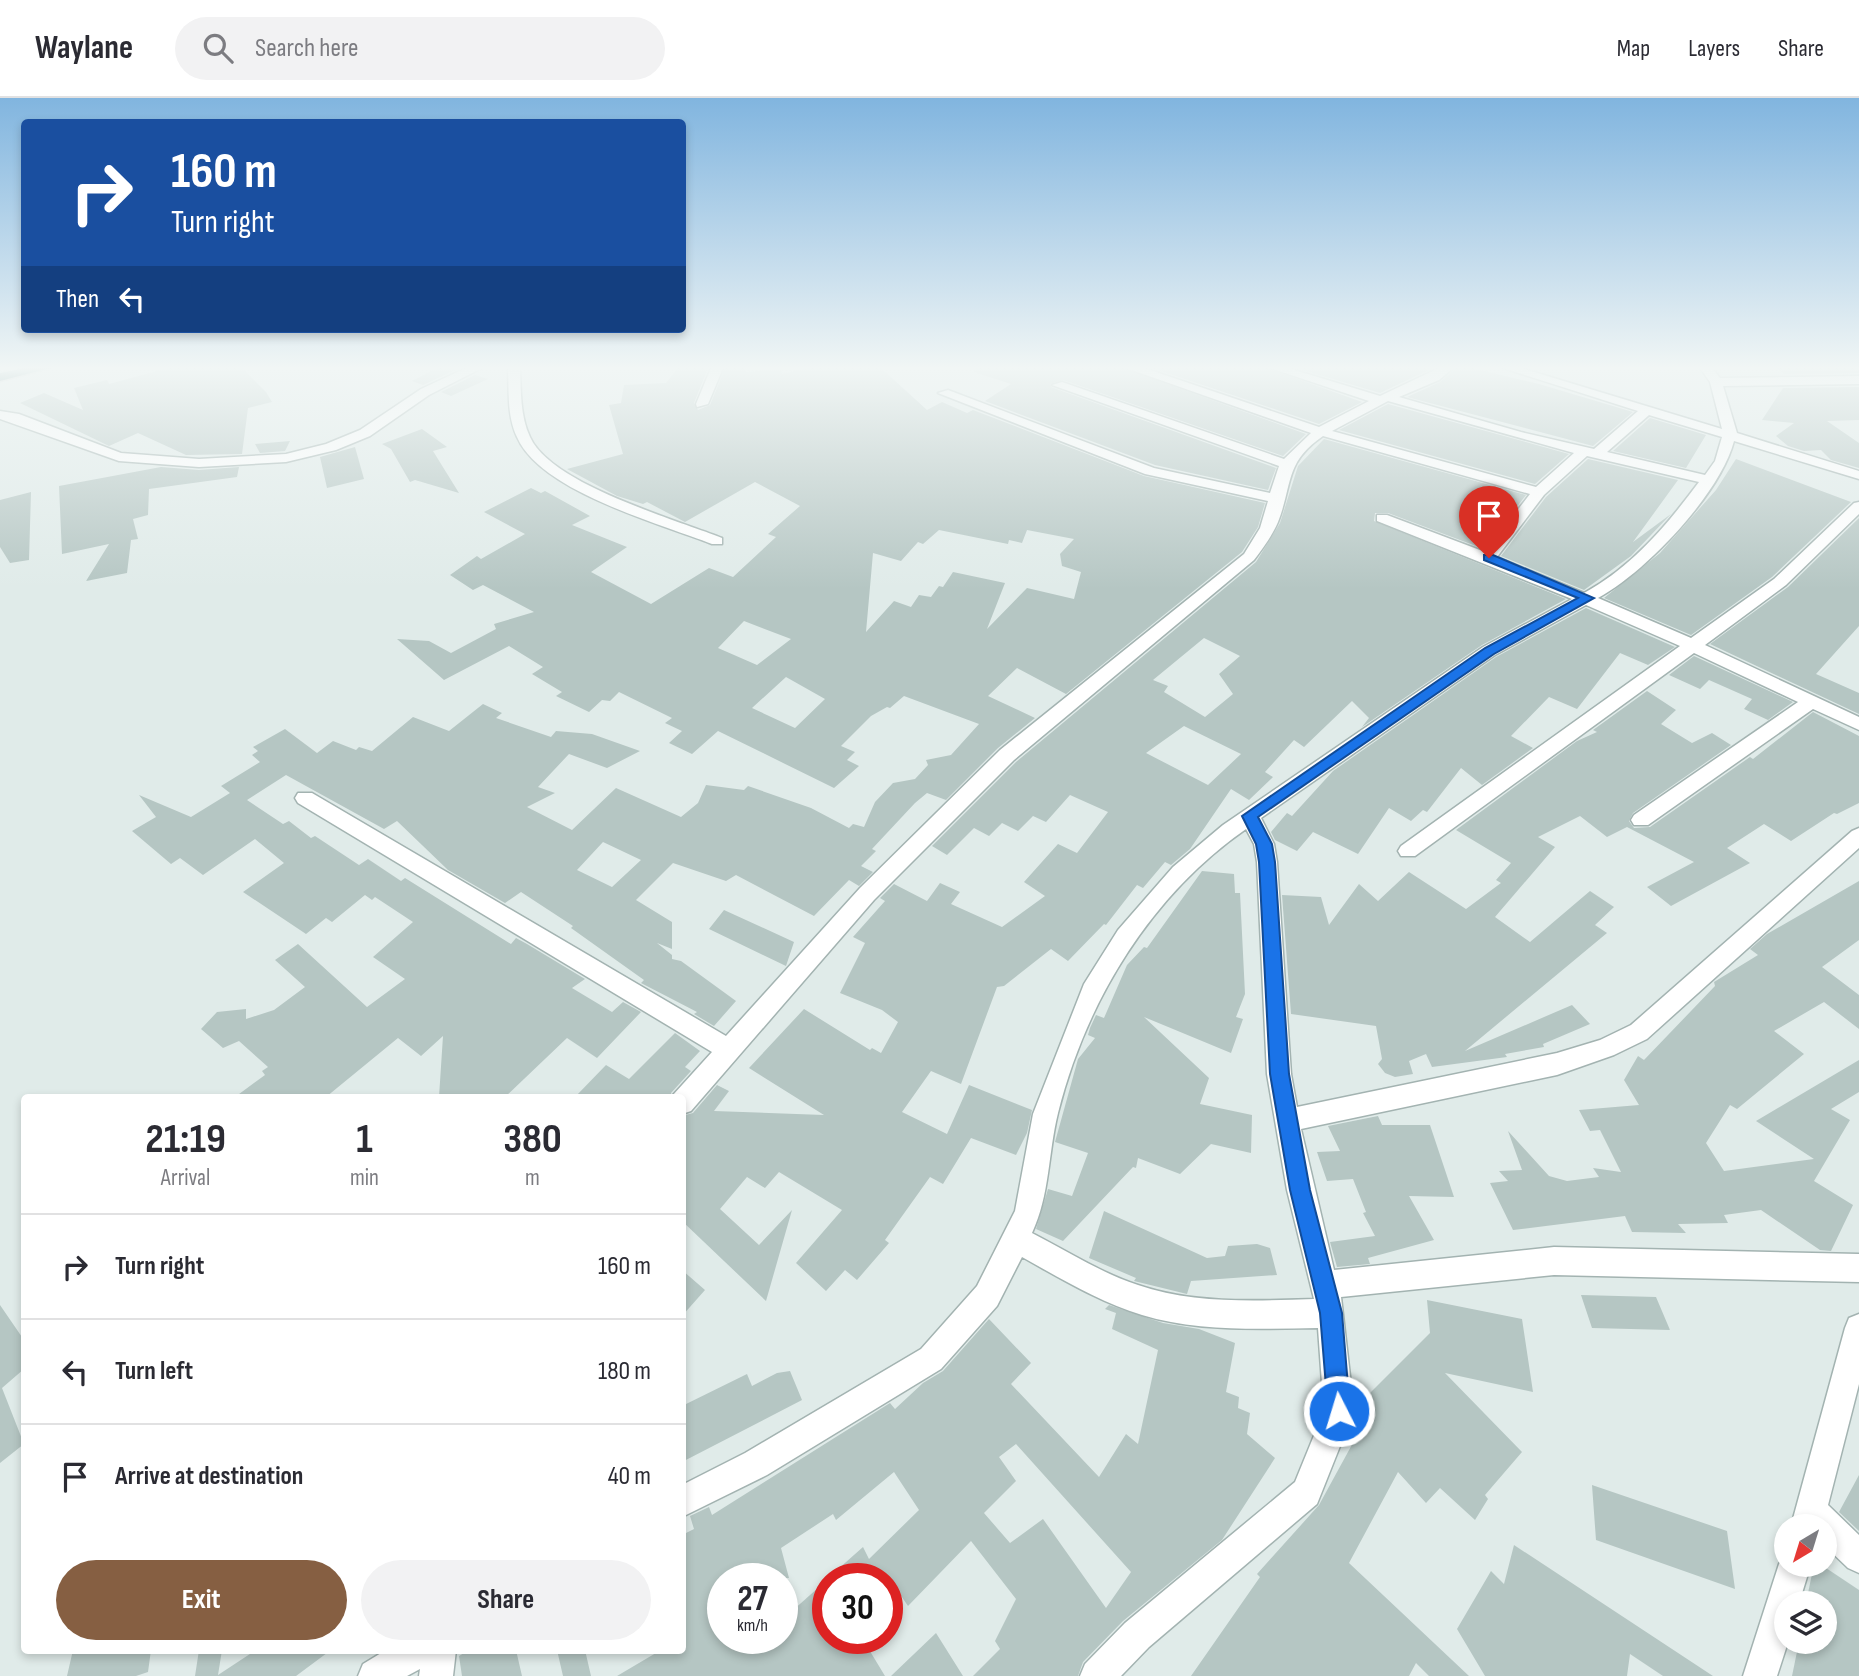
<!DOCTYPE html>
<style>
:root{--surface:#fff;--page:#f2f2f3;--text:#2b2b33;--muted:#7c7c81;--line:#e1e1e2;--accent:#865f42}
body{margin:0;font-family:"Sofia Sans Condensed",sans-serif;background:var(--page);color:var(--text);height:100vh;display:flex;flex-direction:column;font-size:26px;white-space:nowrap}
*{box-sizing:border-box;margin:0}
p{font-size:23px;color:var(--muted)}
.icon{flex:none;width:38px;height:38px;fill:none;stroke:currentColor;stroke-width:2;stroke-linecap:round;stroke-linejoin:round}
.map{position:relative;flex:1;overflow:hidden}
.drawer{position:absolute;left:21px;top:996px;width:665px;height:560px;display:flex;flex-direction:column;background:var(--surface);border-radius:7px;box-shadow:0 4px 10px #0003}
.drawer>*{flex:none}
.banner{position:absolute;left:21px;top:21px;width:665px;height:214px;border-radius:7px;box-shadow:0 4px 10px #0003;background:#1a4fa0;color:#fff;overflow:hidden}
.needle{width:46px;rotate:218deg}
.buttons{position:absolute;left:1774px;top:1416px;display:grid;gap:14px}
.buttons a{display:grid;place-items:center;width:63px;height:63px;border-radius:50%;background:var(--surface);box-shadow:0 4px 10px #0003;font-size:35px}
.speed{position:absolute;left:707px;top:1465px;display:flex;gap:14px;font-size:35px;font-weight:700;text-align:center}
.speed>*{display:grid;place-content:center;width:91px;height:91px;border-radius:50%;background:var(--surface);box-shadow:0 4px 10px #0003;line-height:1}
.speed small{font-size:18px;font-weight:400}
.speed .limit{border:10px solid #d22;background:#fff;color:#111}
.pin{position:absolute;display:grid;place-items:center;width:60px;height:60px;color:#fff;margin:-72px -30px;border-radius:50% 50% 50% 0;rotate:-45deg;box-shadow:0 0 7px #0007}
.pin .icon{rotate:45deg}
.me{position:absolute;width:77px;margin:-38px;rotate:355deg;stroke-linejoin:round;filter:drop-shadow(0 0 5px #0008)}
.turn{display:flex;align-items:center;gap:24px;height:147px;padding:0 35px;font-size:32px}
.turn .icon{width:91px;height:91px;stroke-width:2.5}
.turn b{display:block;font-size:49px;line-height:60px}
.then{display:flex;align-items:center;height:66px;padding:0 35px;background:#0003;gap:14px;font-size:26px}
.eta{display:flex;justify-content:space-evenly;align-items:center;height:119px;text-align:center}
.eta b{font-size:42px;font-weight:700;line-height:49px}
.cta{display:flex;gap:14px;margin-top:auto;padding:14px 35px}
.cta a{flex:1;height:80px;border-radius:42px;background:var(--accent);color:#fff;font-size:28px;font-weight:700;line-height:80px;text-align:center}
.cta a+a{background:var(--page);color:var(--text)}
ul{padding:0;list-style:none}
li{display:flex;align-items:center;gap:21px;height:105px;padding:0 35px;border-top:2px solid var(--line)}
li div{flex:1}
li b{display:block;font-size:26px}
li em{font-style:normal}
header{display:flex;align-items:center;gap:42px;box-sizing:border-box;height:98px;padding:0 35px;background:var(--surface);border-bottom:2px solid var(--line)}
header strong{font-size:33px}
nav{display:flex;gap:38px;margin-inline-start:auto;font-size:24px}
.search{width:490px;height:63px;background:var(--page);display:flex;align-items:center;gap:18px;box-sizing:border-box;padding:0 24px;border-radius:38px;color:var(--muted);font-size:26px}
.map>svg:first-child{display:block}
</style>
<header>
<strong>Waylane</strong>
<div class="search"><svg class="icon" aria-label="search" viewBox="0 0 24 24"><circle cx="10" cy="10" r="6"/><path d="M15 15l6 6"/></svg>Search here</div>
<nav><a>Map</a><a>Layers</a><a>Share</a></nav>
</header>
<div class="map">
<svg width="1859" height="1578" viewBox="0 0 1859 1578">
<rect width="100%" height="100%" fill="#e0ebe9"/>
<path fill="#b5c6c3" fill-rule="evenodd" d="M168 270H242L266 294 272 304 248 310 242 356 186 357 138 335 109 348 20 305 44 295 83 312 74 290 107 282 109 286Z
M437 270 457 271 423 287 412 283Z
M678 270H708L694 305 698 312 710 307 725 270H744L747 274 781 271 782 276 807 270H881L927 312 942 304 967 315 973 312 1144 378 1265 405 1258 429 1242 454 1066 596 1017 570 988 598 1035 620 998 650 946 702 927 695 915 705 872 751 876 753 861 768 873 774 859 788 849 782 814 818 736 777 726 783 673 765 636 802 672 824V851L657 845 672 857V861L681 863 736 903 714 928 694 916 697 914 641 885 644 882 571 830 573 828 521 794 505 805 448 772 397 723 384 731 286 677 247 702 283 726 289 723 311 740 315 738 359 767 368 761 401 783 405 780 511 846 516 840 527 846 585 881 572 890 612 914 623 904 641 914 597 960 567 940 505 999H439L443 938 421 958 398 940 326 999H235L265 977 262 973 268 969 239 943 223 950 201 931 217 914 246 911V921L274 912 305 889 275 862 298 846 367 909 405 881 373 859 413 824 375 799 372 802 365 797 332 824 326 820 306 836 243 794 284 765 255 741 203 777 180 760 171 766 132 733 156 719 139 697 191 719 230 695 221 688 260 664 252 657 258 653 253 649 285 631 317 655 333 643 356 652 359 649 372 653 413 619 449 633 483 606 502 615 496 620 551 639 556 633 592 636 640 653 607 670 569 656 538 689 555 695 527 709 572 732 616 690 681 719 698 705 706 687 744 692 748 688 811 710 849 730 853 726 864 729 875 704 893 685 915 681 928 667 926 662 951 657 979 626 904 598 890 610 887 609 871 618 841 648 855 654 847 662 859 668 834 690 718 633 692 656 669 645 682 633 665 625 672 620 619 594 610 603 602 602 589 614 556 598 562 594 532 576 543 569 509 548 444 582 397 541 429 543 451 555 496 531 494 526 534 514 483 487 473 492 450 477 477 458 481 461 525 436 484 414 531 390 541 395 545 393 590 418 572 427 627 449 591 474 651 506 709 470 733 479 776 439 768 436 800 408 755 384 685 424 647 404 643 406 617 398 567 371 623 356 609 307 621 305 624 287 666 285ZM939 432 1008 446 1009 442 1022 445 1027 432 1074 441 1060 456 1062 468 1081 474 1074 501 1027 490 987 531 1005 485 953 474 943 489 939 488 931 499 919 497 911 509 894 503 866 534 873 455 901 463 918 444 923 446ZM744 523 791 541 757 567 718 550ZM786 579 825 601 795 630 752 610ZM603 744 641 762 612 789 577 772Z
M975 270H1123L1306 336 1283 358 1063 282 1050 286 1051 289 1276 370 1268 392 1155 367 985 303 1011 286 974 274Z
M1152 270H1267L1362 304 1319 326Z
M1296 270H1433L1380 295Z
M1456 270H1472L1539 286 1633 314 1593 348 1407 299 1440 284Z
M1776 270H1859V275L1784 276Z
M475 277 488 281 451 298 441 294Z
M1859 289V322L1827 323 1859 345V370L1831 362 1821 352 1804 353 1788 348 1776 338 1794 325 1762 322 1783 290Z
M1388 306 1569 356 1535 386 1339 332Z
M1650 320 1706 337 1686 370 1613 353Z
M422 331 447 349 433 353 459 395 415 382 410 384 391 351 382 346Z
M1324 341 1526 397 1484 451 1388 415H1375L1374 423 1566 501 1482 547 1362 629 1369 620 1352 603 1304 649 1294 642 1265 674 1273 679 1249 702 1231 691 1190 751 1171 767 1165 764 1143 790 1137 787 1106 827 1104 826 1068 863 1051 851 1004 888 997 889 961 986 931 973 902 1014 947 1036 969 987 1032 1012 1027 1035 1016 1057 971 1040 943 1086 930 1079 885 1142 889 1145 857 1182 845 1172 826 1193 796 1165 842 1112 779 1074 765 1090 747 1079 720 1111 759 1147 792 1112 766 1203 682 1123V1018L693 1015 717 987 729 993 714 1013 824 1017 749 970 804 911 870 952 872 950 881 955 898 924 882 912 840 895 865 845 853 839 885 803 880 800 894 786 927 803 940 785 960 794 951 806 1002 829 1045 798 1024 784 1058 746 1077 755 1108 714 1070 697 1046 724 1033 718 1018 733 1002 725 989 738 974 730 947 757 932 748 1016 664 1256 464 1280 425 1298 368ZM1204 540 1240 558 1219 576 1233 596 1205 619 1164 594 1168 588 1153 582ZM1184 628 1190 631 1241 656 1208 687 1146 655Z
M290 343 285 353 260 355 255 346Z
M355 349 364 381 327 390 320 359Z
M1588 361 1678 382 1633 444 1671 416 1631 458 1584 492 1501 458 1546 399Z
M1736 361 1851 404 1772 479 1691 537 1604 500 1660 455 1716 392Z
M161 369 199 372 239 369 237 379 149 391 148 417 133 421 138 441 131 442 127 475 86 483 109 446 62 456 59 388Z
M31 394 29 462 10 465 0 449V402Z
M1859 420V528L1816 576 1859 595V616L1710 546 1788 489Z
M1586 510 1675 549 1648 567 1620 555 1577 611 1549 599 1511 638 1533 650 1482 687 1461 670 1427 714 1423 712 1411 723 1389 710 1358 756 1313 734 1297 753 1275 742 1271 734 1287 715 1292 718 1333 673 1496 559Z
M1694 558 1793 604 1768 622 1744 611 1752 601 1709 582 1700 591 1669 577Z
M1647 593 1676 612 1661 626 1692 645 1712 635 1731 647 1633 715 1629 723 1634 730 1650 729 1750 659 1753 661 1813 614 1859 638V705L1837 716 1834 715 1791 743 1764 726 1727 750 1750 765 1671 808 1647 789 1694 764 1627 729 1607 739 1580 718 1538 739 1555 749 1495 819 1530 844 1590 793 1614 809 1595 827 1607 835 1465 953 1572 907 1590 926 1543 946 1544 949 1505 956 1507 959 1432 969 1426 956 1409 963 1413 976 1395 979 1385 975 1378 966 1382 961 1376 928 1291 916 1282 797 1321 799 1329 827 1359 786 1378 803 1409 774 1466 811 1501 785 1496 782 1511 765 1456 732 1577 643 1597 634 1593 632Z
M1202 773 1234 776 1235 795H1240L1245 896 1236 919 1243 921 1231 955 1144 919 1209 980 1200 1006 1252 1017 1251 1055 1211 1046 1180 1076 1138 1060 1136 1070 1133 1069 1063 1143 1036 1131 1048 1091 1072 1098 1088 1055 1055 1044 1078 961 1095 940 1088 937 1090 930 1096 917 1104 920 1127 867 1144 849 1147 850Z
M1859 783V842L1822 869 1859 897V931L1824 904 1774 933 1804 956 1737 1011 1730 1007 1706 1045 1724 1073 1814 1061 1756 1023 1859 962V994L1831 1011 1850 1022 1814 1083 1853 1107 1831 1153 1820 1152 1761 1112 1724 1117 1728 1125 1678 1126 1686 1135 1632 1134 1625 1118 1513 1132 1490 1085 1508 1083 1499 1073 1522 1072 1508 1033 1549 1078 1567 1083 1599 1079 1593 1070 1621 1074 1600 1032 1590 1033 1579 1012 1639 1007 1624 982 1638 958 1644 962 1715 888 1714 884 1758 857 1750 851 1767 836Z
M724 812 794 844 786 868 709 831Z
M675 935 700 953 685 969 691 973 671 995 672 999H575L606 967 629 981Z
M1378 1018 1382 1027H1430L1454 1099 1409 1098 1434 1142 1368 1160 1370 1166 1337 1169 1330 1144 1375 1138 1363 1115 1366 1114 1353 1081 1327 1083 1317 1054 1340 1053 1328 1028Z
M1104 1113 1207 1160 1225 1158 1228 1148 1257 1146 1270 1150 1277 1177 1191 1183 1187 1196 1134 1183 1136 1180 1089 1160Z
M682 1172 705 1192 682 1218Z
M1581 1197 1656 1199 1670 1232 1592 1230Z
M1427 1202 1522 1221 1533 1294 1445 1275 1522 1354 1485 1397 1488 1401 1475 1422 1440 1390 1426 1405 1398 1374 1349 1465 1469 1578H1429L1416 1565 1409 1578H1191L1260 1479 1257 1476 1319 1407 1360 1332 1353 1324 1356 1309 1430 1235Z
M0 1207 24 1242V1271L2 1290 24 1346 0 1365Z
M1109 1207 1163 1225 1199 1231 1235 1245 1226 1294 1239 1299 1238 1310 1250 1315 1247 1336 1275 1360 1222 1442 1123 1523 1083 1564 1078 1578H973L1000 1551 995 1543 1016 1501 971 1443 908 1508 889 1480H828L863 1449 869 1461 919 1412 894 1374 836 1422 833 1416 781 1450 789 1480H723V1540H782V1522L828 1481V1540H862L885 1578H617L661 1552H682V1437L694 1431 690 1418 709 1409 712 1417 890 1305 895 1311 923 1285 943 1273 989 1221 1031 1265 1011 1286 1099 1379 1126 1336 1138 1346 1158 1252 1112 1231 1116 1215 1105 1211ZM1016 1346 1131 1474 1106 1510 1043 1421 1010 1445 984 1415 1016 1383 999 1359Z
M790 1273 802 1302 682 1364V1308L747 1276 752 1288 777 1275Z
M1859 1377V1433L1839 1414Z
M1592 1387 1727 1433 1735 1491 1596 1442Z
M1514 1447 1713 1578H1663L1630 1556 1627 1578H1485L1457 1531 1491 1473 1504 1486Z
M1814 1466H1820L1859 1492V1578H1792L1799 1544H1825V1505H1806Z
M936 1535 963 1578H891Z
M73 1552H151L148 1574 136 1578H67Z
M199 1552H222L218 1577 256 1552H331L296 1578H195Z
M469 1552H516L522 1578H462L459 1558Z
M557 1552H585L591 1578H563Z"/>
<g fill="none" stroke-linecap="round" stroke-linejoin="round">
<defs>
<path id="minor" d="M466 270H482L429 297 370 338 336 352 286 364 199 369 119 363 0 321V313L19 316 121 355 199 361 286 356 326 346 360 332 421 291Z
M508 270H520C521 293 520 318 530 339 551 386 674 421 722 440V446H712C658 425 540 393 517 339 507 318 509 293 508 270Z
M711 270H723L708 306 697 309 696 306Z
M1126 270H1144L1319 329 1369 303 1270 270H1288L1380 298 1439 270H1453L1439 282 1399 299 1521 334 1594 351 1638 313 1503 270H1521L1722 331 1710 284 1700 270H1712L1720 280 1859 278V286L1723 288 1737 335 1859 373V381L1734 343C1720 396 1646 474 1598 500L1691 540 1774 481 1854 405 1859 404V416L1786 487 1705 547 1859 619V632L1813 611 1648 727H1634L1631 722 1634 717 1798 604 1694 555 1415 758H1401L1398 753 1401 748 1680 548 1586 507 1495 557 1261 720 1274 746 1277 764 1291 976 1297 1009 1557 955 1600 942 1631 927 1852 733 1859 730V750L1647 941 1614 957 1557 977 1301 1031 1334 1172 1554 1149 1859 1156V1184L1554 1177 1341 1199 1354 1313 1317 1406 1149 1549 1121 1578H1080L1085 1566 1125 1525 1295 1384 1324 1313 1318 1230C1260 1231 1198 1234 1142 1217 1099 1204 1060 1180 1022 1159L997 1208 941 1271 767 1377 682 1419V1387L745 1355 921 1251 977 1188 1015 1113 1033 1016 1084 886 1118 832 1173 769 1223 727 1483 549 1572 501 1377 423V417H1387L1485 454 1530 396 1323 338C1284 365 1293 386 1278 424 1272 438 1263 450 1254 462L1014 662 874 802 691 1013 682 1016V999L673 997 712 954 298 705 295 700 298 695H312L726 938 860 790 1000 652 1244 456 1260 430 1268 403 1145 376 938 295 948 292 1154 370 1270 395 1279 368 1052 287 1062 284 1284 361 1311 335ZM1388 303 1574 355 1536 389 1332 333ZM1649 317 1722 339 1715 363 1705 377 1607 354ZM1587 358 1699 384C1667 427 1632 469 1584 495L1497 459 1544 397ZM1246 731 1254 746 1257 764 1267 976 1287 1092 1314 1201C1256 1203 1193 1206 1138 1187 1101 1175 1067 1153 1032 1135 1050 1097 1048 1055 1058 1015 1086 903 1151 797 1246 731Z
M1859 1216V1286L1828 1407 1859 1437V1475L1848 1470 1825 1448V1428H1791L1845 1230 1849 1220Z
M1787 1453V1466H1811L1799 1505H1787L1788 1544 1777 1578H1743L1779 1466Z
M386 1552H456L453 1578H419L420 1571 407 1578H358L363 1566Z"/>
<path id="highway" d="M27 270H50L0 283V275Z"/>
</defs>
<use href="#minor" stroke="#a3b3b1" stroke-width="3"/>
<use href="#highway" stroke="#c1c8c8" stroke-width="3"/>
<use href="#minor" fill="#fff" fill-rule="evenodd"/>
<use href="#highway" fill="#2c6869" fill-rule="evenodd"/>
</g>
<linearGradient id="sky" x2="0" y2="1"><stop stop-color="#81b5df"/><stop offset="0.55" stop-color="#f1f6f5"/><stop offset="1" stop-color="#f1f6f5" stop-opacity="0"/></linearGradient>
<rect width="1859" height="491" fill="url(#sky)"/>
<path fill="#1a73e8" stroke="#114b97" stroke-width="2" d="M1484 457H1493L1594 500 1494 556 1258 719 1272 746 1275 764 1289 976 1310 1092 1342 1215 1350 1313 1347 1321 1339 1325 1331 1321 1328 1313 1320 1215 1290 1092 1270 976 1259 764 1256 746 1242 718 1485 550 1578 500 1484 462Z"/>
</svg>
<div class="buttons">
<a><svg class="needle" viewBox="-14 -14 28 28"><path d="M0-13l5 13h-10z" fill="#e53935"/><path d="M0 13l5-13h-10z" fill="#7c7c81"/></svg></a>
<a><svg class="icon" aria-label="layers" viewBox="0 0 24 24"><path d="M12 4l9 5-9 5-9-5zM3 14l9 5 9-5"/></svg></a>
</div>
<div class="speed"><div>27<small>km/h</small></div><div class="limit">30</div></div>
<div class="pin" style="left:1489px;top:460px;background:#d93025"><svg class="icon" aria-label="arrive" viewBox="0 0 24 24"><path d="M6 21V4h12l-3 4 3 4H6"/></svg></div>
<svg class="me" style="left:1339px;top:1313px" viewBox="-20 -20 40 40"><circle r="17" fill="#1a73e8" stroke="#fff" stroke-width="3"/><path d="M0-11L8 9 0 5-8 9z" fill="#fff"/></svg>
<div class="banner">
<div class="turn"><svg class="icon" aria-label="right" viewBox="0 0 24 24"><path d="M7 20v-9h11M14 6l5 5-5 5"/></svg><div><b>160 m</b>Turn right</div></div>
<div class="then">Then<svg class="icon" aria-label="left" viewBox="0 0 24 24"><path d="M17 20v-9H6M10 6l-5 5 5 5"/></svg></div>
</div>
<section class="drawer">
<div class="eta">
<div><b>21:19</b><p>Arrival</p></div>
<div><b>1</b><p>min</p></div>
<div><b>380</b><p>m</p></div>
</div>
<ul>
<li><svg class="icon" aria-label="right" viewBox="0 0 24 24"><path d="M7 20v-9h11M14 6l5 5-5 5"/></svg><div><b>Turn right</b></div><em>160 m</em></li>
<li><svg class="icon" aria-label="left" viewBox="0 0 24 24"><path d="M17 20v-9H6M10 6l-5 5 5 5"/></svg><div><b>Turn left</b></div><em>180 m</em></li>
<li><svg class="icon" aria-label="arrive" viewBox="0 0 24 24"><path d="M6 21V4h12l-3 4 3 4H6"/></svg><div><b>Arrive at destination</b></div><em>40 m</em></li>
</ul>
<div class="cta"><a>Exit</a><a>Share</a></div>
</section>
</div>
